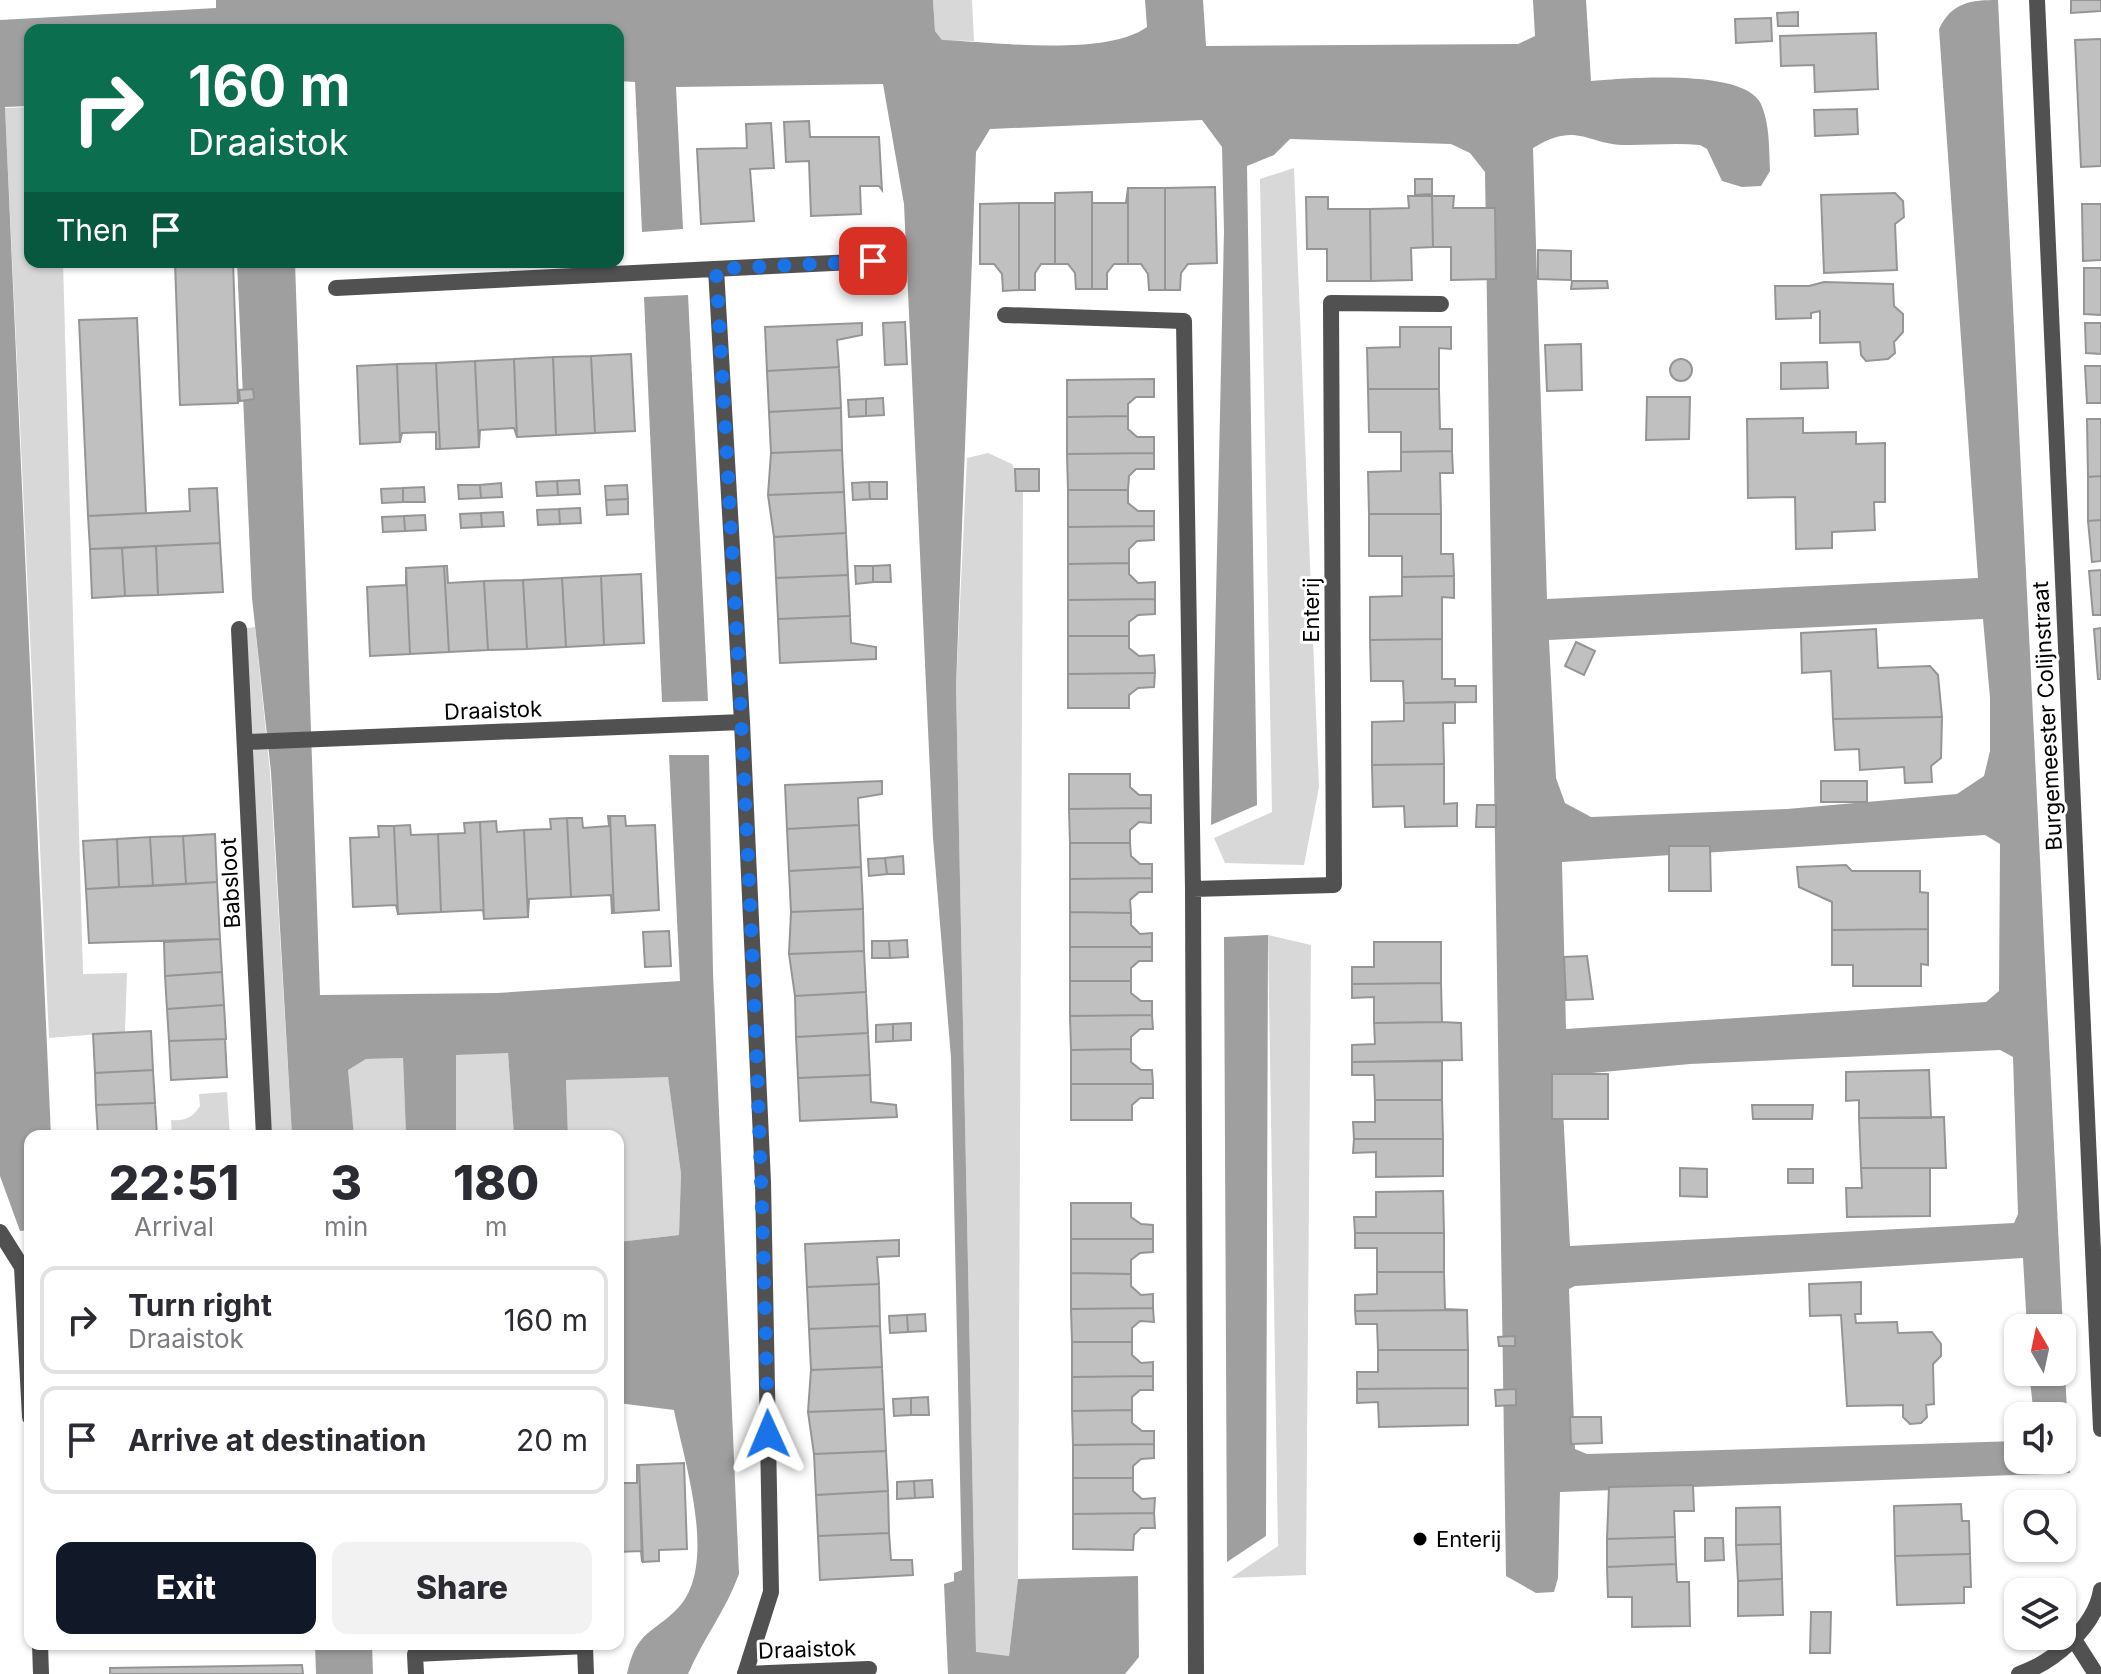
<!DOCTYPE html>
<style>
:root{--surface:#fff;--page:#f2f2f3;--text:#2b2b33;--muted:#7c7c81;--line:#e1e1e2;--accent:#111827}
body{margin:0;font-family:Inter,sans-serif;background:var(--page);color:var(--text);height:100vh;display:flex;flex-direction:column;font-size:30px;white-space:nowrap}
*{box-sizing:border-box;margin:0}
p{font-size:26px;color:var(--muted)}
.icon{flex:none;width:44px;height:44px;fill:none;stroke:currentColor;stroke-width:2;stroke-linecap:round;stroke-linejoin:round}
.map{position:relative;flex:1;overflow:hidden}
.drawer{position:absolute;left:24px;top:1130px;width:600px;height:520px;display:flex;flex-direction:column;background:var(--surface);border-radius:16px;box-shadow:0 2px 6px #0004}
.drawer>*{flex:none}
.top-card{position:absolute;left:24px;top:24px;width:600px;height:244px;border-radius:16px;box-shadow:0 2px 6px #0004;background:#0b6e4f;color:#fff;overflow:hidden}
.needle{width:52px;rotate:351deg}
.tools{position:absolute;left:2004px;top:1314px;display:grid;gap:16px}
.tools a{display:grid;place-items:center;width:72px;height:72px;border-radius:16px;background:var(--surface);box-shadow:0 2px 6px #0004;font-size:40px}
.pin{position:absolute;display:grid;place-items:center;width:68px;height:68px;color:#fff;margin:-34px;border-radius:16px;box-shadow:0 4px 12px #0006}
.me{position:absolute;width:88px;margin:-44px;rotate:359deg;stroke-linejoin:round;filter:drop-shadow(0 0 6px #0008)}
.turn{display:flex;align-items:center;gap:28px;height:168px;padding:0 32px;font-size:36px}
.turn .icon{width:104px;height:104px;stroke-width:2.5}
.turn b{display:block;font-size:56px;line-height:68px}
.then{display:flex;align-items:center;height:76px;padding:0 32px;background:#0003;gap:16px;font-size:30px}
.eta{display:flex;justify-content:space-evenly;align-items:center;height:136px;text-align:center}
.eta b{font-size:48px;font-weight:800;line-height:56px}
.action{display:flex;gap:16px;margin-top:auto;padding:16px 32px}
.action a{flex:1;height:92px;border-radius:16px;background:var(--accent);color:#fff;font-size:32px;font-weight:800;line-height:92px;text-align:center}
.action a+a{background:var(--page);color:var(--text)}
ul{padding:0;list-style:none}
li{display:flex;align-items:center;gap:24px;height:108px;margin:0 16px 12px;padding:0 16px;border:4px solid var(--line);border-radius:16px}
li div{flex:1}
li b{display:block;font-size:30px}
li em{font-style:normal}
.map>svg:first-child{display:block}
</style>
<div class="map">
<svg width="2101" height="1674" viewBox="0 0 2101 1674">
<rect width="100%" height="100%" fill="#fff"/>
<path fill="#d8d8d8" d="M933 0H972L974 41 942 40 935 31Z
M30 107V262H63L83 974 127 973 125 1032 49 1038 5 108Z
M1294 168 1319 787 1304 865 1225 863 1214 838 1272 812 1260 179Z
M988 453 1012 464 1023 488 1018 1579 1009 1656 976 1653 956 687 967 458Z
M255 627 270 772 292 1136H264L239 629Z
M1268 935 1311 945 1306 1575 1231 1578 1278 1546Z
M508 1052 514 1136H456L455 1055Z
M403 1058 406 1136H354L347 1070 366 1059Z
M668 1076 681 1174 679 1235 618 1242V1136H568L566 1080Z
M227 1092 230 1136H172L171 1120C185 1121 192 1118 200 1106L199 1094Z
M106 1644H294L113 1650 106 1649Z"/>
<path fill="#9f9f9f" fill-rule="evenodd" d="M216 0H933L935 31 942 40C993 42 1106 57 1147 27L1145 0H1203L1206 46 1518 44 1535 36 1533 0H1586L1591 81C1626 78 1745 68 1761 104 1770 124 1769 150 1770 171L1761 186 1742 187 1722 181 1707 149 1700 145C1676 143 1653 145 1630 145 1586 146 1579 120 1533 148L1547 599 1978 578 1939 29C1952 2 1971 0 1998 0L2070 1473 1560 1492 1558 1578 1554 1592 1536 1593 1506 1576 1485 172 1470 153 1451 144 1290 139 1274 155 1247 166 1257 805 1211 825 1224 231 1222 147 1202 120 990 129 976 152 956 687 976 1652 1009 1656 1018 1579 1138 1576 1139 1657 1125 1674H948L944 1584 954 1581V1573L962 1570 951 1058 933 838 904 204 883 84 676 87 683 229 642 232 635 82 618 81V30H30V106L5 107 51 1136H30V1230L20 1231 0 1176V20L216 8ZM1983 619 1990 698V751L1984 776 1957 794 1787 809 1591 817 1565 803 1556 778 1549 640ZM1985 835 2000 844 1999 991 1986 1002 1566 1029 1562 862ZM2000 1050 2013 1057 2018 1214 2014 1223 1570 1246 1562 1089 1570 1075 1690 1064ZM2023 1258 2027 1328H2062V1372H2029L2034 1416H2062V1460H2018V1441L1587 1454 1575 1449 1569 1289 1575 1286Z
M237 262H295L320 995 497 993 680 981 669 755H709L713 973 739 1574C726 1610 703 1639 688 1674H627C636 1630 653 1634 678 1608 719 1565 684 1462 674 1410L618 1403V1242L679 1235 681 1174 668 1077 566 1080 568 1136H514L508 1053 456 1055V1136H406L403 1058 366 1059 348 1070 354 1136H292L271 772 252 598Z
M688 295 708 701 662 702 644 297Z
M1268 935 1266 1536 1227 1562 1224 937Z
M315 1644H372L373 1674H316Z"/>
<path fill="#c0c0c0" stroke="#959595" stroke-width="2" d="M2071 0H2101V11L2071 13Z
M1798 12V26H1778L1777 13Z
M1771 18 1772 41 1736 43 1735 19Z
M1876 33 1878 89 1815 92 1814 65 1781 66 1780 36Z
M2101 39V166L2081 167 2075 40Z
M1857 109 1858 134 1815 136 1814 110Z
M809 121 810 137H879L882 190 879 186H860L861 214 811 216 809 161 786 162 784 122Z
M771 123 774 168 750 169 754 221 701 224 697 149 747 148 746 124Z
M1415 179H1432V194L1415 195Z
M1215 187 1217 263 1188 264 1181 273 1180 290H1165V188Z
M1128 188H1165V290H1149L1148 274 1141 264H1128Z
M1128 188V264H1114L1107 273V289H1092V203H1126Z
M1092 192V289H1076L1075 273 1068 264H1055V193Z
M1895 193 1903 201 1904 217 1895 224 1897 270 1824 273 1821 195Z
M1408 196H1432L1433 247 1411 248 1412 280 1371 281 1370 209 1409 208Z
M1432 196H1454L1453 208H1495L1496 279 1451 280V247H1433Z
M1306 197H1328V209H1370L1371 281H1327V249H1307Z
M1019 203V290L1003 291 1002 274 994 264H980V204Z
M1019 203H1055V264H1041L1035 273V290H1019Z
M2082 204H2101V260L2083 261Z
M1538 250 1571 251V280L1538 279Z
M175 262H233L238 403 180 405Z
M2084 268H2101V315L2084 314Z
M1572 281H1607L1608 288 1571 289Z
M1824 282 1893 284 1894 306 1903 314V332L1894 342 1895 353 1888 359 1866 361 1861 355 1860 342 1820 343V311L1811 313V318L1776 319 1775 286H1809Z
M137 318 146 513 88 516 79 320Z
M905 322 907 364 885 365 883 323Z
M862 323V335L837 340 839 367 767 371 765 327Z
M2085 323H2101V354L2086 353Z
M1400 327H1451V349L1439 348V389H1368L1367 348 1400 347Z
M1581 344 1582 390 1547 391 1545 345Z
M631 354 635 431 595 433 591 356Z
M591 356 595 433 556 435 553 357Z
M553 357 556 435 517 437 514 359Z
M514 359 517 437 514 428 480 430 479 447 475 361Z
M1670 370a11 11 0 1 1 22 0a11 11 0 1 1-22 0Z
M475 361 479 447 440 449 436 363Z
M1827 362 1828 388 1781 389V363Z
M436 363 440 449H436V432L402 433 400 442 397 364Z
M397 364 400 442 360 444 357 366Z
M2085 366H2101V403H2087Z
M839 367 841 408 769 412 767 371Z
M1154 379V397H1136L1128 404V416L1067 417V380Z
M253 389 254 399 240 401 239 390Z
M1368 389H1439L1440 429H1452V451L1401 452V432H1369Z
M1647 397H1690L1689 439 1646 440Z
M883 398 884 415 866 416V399Z
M866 399V416L849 417 848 400Z
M841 408 842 450 771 453 769 412Z
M1128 416V429L1137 437H1154V453L1067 454V417Z
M1803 418V433L1856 432V444L1885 443V502H1874L1875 530 1832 532V548L1796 549 1795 497 1748 498 1747 419Z
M2087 419H2101V476L2088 477Z
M842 450 844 492 768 495 771 453Z
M1452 451 1453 473H1440L1441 514H1369L1368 472 1401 471V452Z
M1154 453V469H1136L1129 476 1128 490H1068L1067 454Z
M1015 469H1039V491H1016Z
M2101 476V520L2088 521V477Z
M579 480 580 494 558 495 557 481Z
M557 481 558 495 537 496 536 482Z
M869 482 870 499 853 500 852 483Z
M869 482H887V499H870Z
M501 483 502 497 481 498 480 485Z
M458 485H480L481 498 459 499Z
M627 485 628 499 606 500 605 486Z
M424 487 425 502H403V488Z
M217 488 220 543 90 549 88 516 190 511 189 489Z
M403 488V502L382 503 381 489Z
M1068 490H1128V503L1138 511H1154V526L1068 527Z
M844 492 846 533 774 537 768 495Z
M628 499V514L607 515 606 500Z
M580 508 581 523 560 524 559 509Z
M559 509 560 524 538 525 537 510Z
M503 512 504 526 482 527 481 513Z
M481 513 482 527 461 528 460 514Z
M1369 514H1441V554H1453L1454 576 1402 577V556H1369Z
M425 515 426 530 405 531 404 516Z
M404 516 405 531 383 532 382 517Z
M2101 520V561L2092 562 2088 521Z
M1154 526V540L1137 541 1129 549V563L1068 564V527Z
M846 533 848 575 776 578 774 537Z
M220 543 223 592 158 595 156 546Z
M156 546 158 595 125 596 122 548Z
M122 548 125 596 92 598 90 549Z
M1129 563V574L1138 583 1155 582V599L1068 600V564Z
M890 565 891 582H873V566Z
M444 566H447L448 583 484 581 488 650 449 652Z
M444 566 449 652 410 654 406 568Z
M855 566H873V582L856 584Z
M406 568 410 654 370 656 367 587 406 585Z
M2101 570V615H2093L2089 571Z
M641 574 644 643 604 645 601 576Z
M848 575 850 616 778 619 776 578Z
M601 576 604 645 566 647 562 578Z
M1454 576V598L1442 597V639L1370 640V597L1402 596V577Z
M562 578 566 647 527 649 523 580Z
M523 580 527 649 488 650 484 581Z
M1155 599V614L1138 615 1129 622V636H1068V600Z
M850 616 851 643 876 647V659L780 663 778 619Z
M2101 628V679H2098L2094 629Z
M1876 629 1878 668 1930 666 1938 675 1942 717 1833 719 1831 671 1802 673 1801 633Z
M1068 636H1129V648L1139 656 1154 655 1155 673 1068 674Z
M1442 639V679H1455V686H1476V702L1404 703 1403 681H1371L1370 640Z
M1576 642 1595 651 1584 675 1565 666Z
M1155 673 1154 687 1138 688 1129 695V708H1068V674Z
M1455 702V723H1443L1444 764 1372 765V722L1404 721V703Z
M1942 717 1941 758 1931 766 1932 782 1905 783 1904 767 1860 770 1859 749 1835 750 1833 719Z
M1444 764V804L1457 803V826L1405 827 1404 806 1373 807 1372 765Z
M1069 774H1130V787L1139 795H1151V808L1069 809Z
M882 781V794L858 798 859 825 787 829 785 785Z
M1821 781H1867V802H1821Z
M1477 805H1496V827H1476Z
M1151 808V823L1139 822 1130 830V843H1070L1069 809Z
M608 816H610L614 913H612L611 895 571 897 567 818H582L583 828 609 826Z
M610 816H625L626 826 655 825 659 910 614 913Z
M567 818 571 897 529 899 528 917 524 830 551 829 550 819Z
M496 821 497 832 524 830 528 917 484 919 480 822Z
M480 822 484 919 483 910 441 912 438 834 465 833 464 823Z
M410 825 411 835 438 834 441 912 398 914 394 826Z
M859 825 861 867 789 871 787 829Z
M378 826H394L398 914 396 905 353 907 350 838 379 837Z
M215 834 217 882 186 884 183 836Z
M183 836 186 884 153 886 150 837Z
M150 837 153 886 119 887 117 839Z
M117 839 119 887 86 889 83 841Z
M1070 843H1130L1131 856 1140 864H1152V878L1070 879Z
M1669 846H1710L1711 891H1669Z
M903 856 904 874H887L885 858Z
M885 858 887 874 869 876 868 859Z
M1846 865 1852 871H1920V892L1928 893V929L1832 930V902L1799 887 1797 867Z
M861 867 863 909 791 912 789 871Z
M1152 878V892H1139L1130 900 1131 913 1070 912V879Z
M217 882 220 939 89 943 86 889Z
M863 909 864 951 789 954 791 912Z
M1070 912 1131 913V925L1140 934 1152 933V947H1070Z
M1928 929V965L1921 964V986H1853V965H1832V930Z
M669 931 671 966 645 967 643 932Z
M220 939 222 972 165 976 164 942Z
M907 940 908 957 890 958 889 941Z
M872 941H889L890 958H872Z
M1374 942H1441V983L1352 984V967H1374Z
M1070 947H1152V961H1139L1131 968V981H1070Z
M864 951 866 992 795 996 789 954Z
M1587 956 1593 999 1566 1000 1564 957Z
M222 972 224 1005 167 1009 165 976Z
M1070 981H1131V993L1141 1001H1152V1015L1070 1016Z
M1441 983 1442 1022 1374 1023V997L1352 998V984Z
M866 992 868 1033 796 1037 795 996Z
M224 1005 226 1039 169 1041 167 1009Z
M1152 1015 1153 1029H1140L1131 1037V1049L1071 1050 1070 1016Z
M1442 1022 1461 1023 1462 1060 1352 1062V1045L1375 1044 1374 1023Z
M911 1023V1040L893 1041V1024Z
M893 1024V1041L876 1042V1025Z
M151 1031 153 1070 95 1073 93 1034Z
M868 1033 870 1075 798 1078 796 1037Z
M225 1039 227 1077 171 1080 169 1041Z
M1131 1049V1062L1141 1070H1152L1153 1084H1071V1050Z
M1442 1061V1100H1375L1374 1075H1352V1062Z
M153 1070 155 1103 96 1105 95 1073Z
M1929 1070 1931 1118H1859V1100L1846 1101V1072Z
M1552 1074H1608V1119H1552Z
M870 1075 871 1102 896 1105 897 1117 800 1121 798 1078Z
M1071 1084H1153V1098H1140L1132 1105V1120H1071Z
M1375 1100H1442L1443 1139H1354L1353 1122H1375Z
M155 1103 157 1136H98L96 1105Z
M1752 1105H1813L1812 1119H1753Z
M1944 1117 1946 1168H1861L1859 1118Z
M1354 1139H1443V1176L1376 1177V1152L1353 1153Z
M1680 1168 1707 1169V1197L1680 1196Z
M1861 1168H1930V1216L1847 1217 1846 1188H1862Z
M1788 1169H1813V1183H1788Z
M1443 1191 1444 1233H1355L1354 1217H1376V1192Z
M1071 1203H1131V1217L1141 1224 1153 1225V1239H1071Z
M1355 1233H1444V1272H1377V1248H1355Z
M1071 1239H1153V1252L1140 1253 1131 1260V1274L1071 1273Z
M899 1240V1256L877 1257 879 1284 807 1287 805 1244Z
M1377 1272H1444L1445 1309 1467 1310 1355 1311V1295L1377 1294Z
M1071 1273 1131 1274V1286L1141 1295 1153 1294V1308L1071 1309Z
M1861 1282V1314H1855L1856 1323 1897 1322 1898 1333 1932 1332 1941 1344V1356L1933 1364 1934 1404 1926 1405 1927 1417 1921 1423 1910 1424 1903 1417V1405L1847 1406 1841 1315 1810 1316 1809 1284Z
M879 1284 880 1326 809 1329 807 1287Z
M1153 1308 1154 1322 1140 1321 1132 1328V1342H1072L1071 1309Z
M1467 1310 1468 1350H1378L1377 1324H1356L1355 1311Z
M925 1314 926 1331 908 1332 907 1315Z
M907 1315 908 1332 890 1333 889 1316Z
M880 1326 882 1367 811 1370 809 1329Z
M1515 1336V1346H1499L1498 1337Z
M1072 1342H1132V1355L1141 1363 1153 1362V1376L1072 1377Z
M1378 1350H1468V1388L1357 1389V1372H1378Z
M882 1367 884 1409 808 1412 811 1370Z
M1153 1376V1390H1140L1132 1397V1410L1072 1411V1377Z
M1468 1388V1425L1379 1427 1378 1402 1357 1403V1389Z
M1516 1389V1405L1496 1406 1495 1390Z
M928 1397 929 1415H911V1398Z
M911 1398V1415L894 1416 893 1399Z
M884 1409 886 1451 814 1454 808 1412Z
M1132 1410V1423L1142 1431H1154V1444L1073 1445 1072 1411Z
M1570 1417H1601L1602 1443 1571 1444Z
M1154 1444V1458L1141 1459 1133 1466V1478H1073V1445Z
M886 1451 888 1491 816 1495 814 1454Z
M684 1463 687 1549 659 1550V1561L643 1562 639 1465Z
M637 1465H639L642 1562 641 1551 618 1552V1483H637Z
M1073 1478H1133V1491L1142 1499 1155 1498 1154 1513 1073 1514Z
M932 1480 933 1497 915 1498 914 1481Z
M914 1481 915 1498 897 1499V1482Z
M1693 1485 1694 1511H1674L1675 1537 1607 1539 1609 1487Z
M888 1491 889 1533 818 1536 816 1495Z
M1961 1504 1962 1521H1969L1970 1554 1895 1556 1894 1506Z
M1780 1507 1781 1544 1736 1545V1508Z
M1154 1513 1155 1528H1141L1134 1535 1133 1550 1073 1549V1514Z
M889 1533 891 1560H912L913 1575 820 1580 818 1536Z
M1675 1537 1676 1564 1607 1567V1539Z
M1705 1538H1723L1724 1560 1705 1561Z
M1781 1544 1782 1579 1738 1581 1736 1545Z
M1970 1554 1971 1587H1964V1603L1897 1605 1895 1556Z
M1676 1564 1677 1582H1689L1690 1626 1632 1627V1597H1608L1607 1567Z
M1782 1579 1783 1615 1738 1616V1581Z
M1811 1612H1831L1830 1653H1810Z
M302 1665 303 1674H110V1668Z"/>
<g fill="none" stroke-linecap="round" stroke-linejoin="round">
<path stroke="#515151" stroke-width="16" d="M745 1674 869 1669"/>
<path stroke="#515151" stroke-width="16" d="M716 269 742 722 763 1182 771 1592 745 1674
M336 288 873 261
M1005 315 1184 321 1193 889 1196 1674
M239 629 264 1136
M246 742 742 722
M1193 889 1334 885 1331 303 1441 304
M0 1232 22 1267 30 1417
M2073 1638 2096 1674
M40 1644 41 1674
M416 1674 415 1654 585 1646 586 1674"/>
<path stroke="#515151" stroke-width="16" d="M2037 0 2101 1429
M2019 1674C2052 1663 2095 1628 2101 1590"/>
</g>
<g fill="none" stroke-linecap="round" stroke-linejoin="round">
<path stroke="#1a73e8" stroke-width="14" stroke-dasharray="0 25.2" d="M768 1434C760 1045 739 657 716 269L873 261"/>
</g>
<circle fill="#000" stroke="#fff" stroke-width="3" cx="1420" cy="1539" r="8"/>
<g text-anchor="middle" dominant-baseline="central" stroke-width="6" stroke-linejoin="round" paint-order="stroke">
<g font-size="22" fill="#000" stroke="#fff">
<text transform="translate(1311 610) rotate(-90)">Enterij</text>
<text transform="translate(493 710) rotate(-2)">Draaistok</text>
<text transform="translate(2047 716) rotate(-93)">Burgemeester Colijnstraat</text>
<text transform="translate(230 883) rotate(-93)">Babsloot</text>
<text transform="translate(807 1649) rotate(-2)">Draaistok</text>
</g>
<g font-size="22" fill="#000" stroke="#fff" text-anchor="start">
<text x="1436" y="1539">Enterij</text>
</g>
</g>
</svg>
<div class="tools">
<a><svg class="needle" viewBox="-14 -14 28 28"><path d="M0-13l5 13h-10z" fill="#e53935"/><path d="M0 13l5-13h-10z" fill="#7c7c81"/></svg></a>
<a><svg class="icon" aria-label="sound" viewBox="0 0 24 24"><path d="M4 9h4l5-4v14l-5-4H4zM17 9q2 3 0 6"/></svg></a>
<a><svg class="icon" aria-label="search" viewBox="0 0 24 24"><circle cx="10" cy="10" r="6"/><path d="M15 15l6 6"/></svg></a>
<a><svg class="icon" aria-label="layers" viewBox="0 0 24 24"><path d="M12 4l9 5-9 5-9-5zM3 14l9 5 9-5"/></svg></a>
</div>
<div class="pin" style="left:873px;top:261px;background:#d93025"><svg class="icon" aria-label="arrive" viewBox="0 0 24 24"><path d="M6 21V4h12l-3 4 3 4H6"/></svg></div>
<svg class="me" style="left:768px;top:1434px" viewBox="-20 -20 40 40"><path d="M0-17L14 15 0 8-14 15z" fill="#1a73e8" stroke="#fff" stroke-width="4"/></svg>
<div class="top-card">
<div class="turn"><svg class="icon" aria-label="right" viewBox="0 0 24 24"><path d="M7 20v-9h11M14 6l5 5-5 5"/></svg><div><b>160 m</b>Draaistok</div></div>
<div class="then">Then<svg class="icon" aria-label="arrive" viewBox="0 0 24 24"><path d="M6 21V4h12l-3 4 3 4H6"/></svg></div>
</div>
<section class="drawer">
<div class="eta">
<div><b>22:51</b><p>Arrival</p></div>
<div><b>3</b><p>min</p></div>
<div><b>180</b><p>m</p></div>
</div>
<ul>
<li><svg class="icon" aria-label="right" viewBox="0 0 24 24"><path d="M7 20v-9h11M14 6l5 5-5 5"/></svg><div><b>Turn right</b><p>Draaistok</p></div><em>160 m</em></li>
<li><svg class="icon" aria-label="arrive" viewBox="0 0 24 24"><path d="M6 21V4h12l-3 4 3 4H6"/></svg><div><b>Arrive at destination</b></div><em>20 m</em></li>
</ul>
<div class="action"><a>Exit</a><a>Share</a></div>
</section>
</div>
